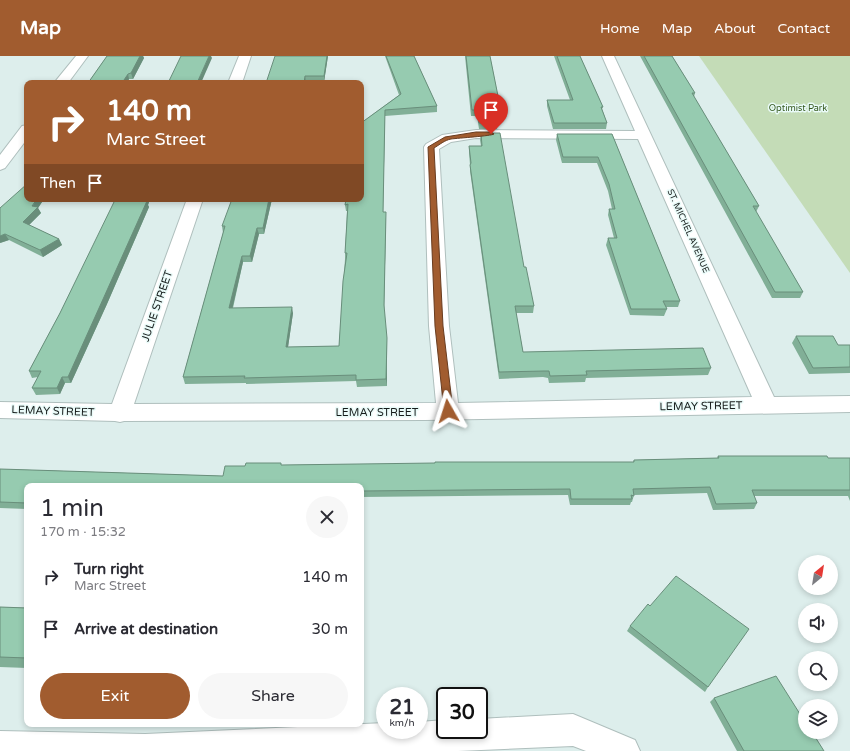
<!DOCTYPE html>
<meta charset="utf-8">
<style>
:root{--surface:#fff;--page:#f7f7f7;--text:#2b2b33;--muted:#7c7c81;--accent:#a15c2f}
body{margin:0;font-family:"Varela Round",sans-serif;background:var(--page);color:var(--text);height:100vh;display:flex;flex-direction:column;font-size:15px;white-space:nowrap}
*{box-sizing:border-box;margin:0}
p{font-size:13px;color:var(--muted)}
.icon{flex:none;width:22px;height:22px;fill:none;stroke:currentColor;stroke-width:2;stroke-linecap:round;stroke-linejoin:round}
.map{position:relative;flex:1;overflow:hidden}
.drawer{position:absolute;left:24px;top:427px;width:340px;height:244px;display:flex;flex-direction:column;background:var(--surface);border-radius:8px;box-shadow:0 2px 6px #0003}
.drawer>*{flex:none}
.top-card{position:absolute;left:24px;top:24px;width:340px;height:122px;border-radius:8px;box-shadow:0 2px 6px #0003;background:#a15c2f;color:#fff;overflow:hidden}
.needle{width:26px;rotate:30deg}
.buttons{position:absolute;left:798px;top:499px;display:grid;gap:8px}
.buttons a{display:grid;place-items:center;width:40px;height:40px;border-radius:50%;background:var(--surface);box-shadow:0 2px 6px #0003;font-size:20px}
.speed{position:absolute;left:376px;top:631px;display:flex;gap:8px;font-size:20px;font-weight:700;text-align:center}
.speed>*{display:grid;place-content:center;width:52px;height:52px;border-radius:50%;background:var(--surface);box-shadow:0 2px 6px #0003;line-height:1}
.speed small{font-size:10px;font-weight:400}
.speed .limit{border:2px solid #111;border-radius:6px;background:#fff;color:#111}
.pin{position:absolute;display:grid;place-items:center;width:34px;height:34px;color:#fff;margin:-41px -17px;border-radius:50% 50% 50% 0;rotate:-45deg;box-shadow:0 0 4px #0007}
.pin .icon{rotate:45deg}
.me{position:absolute;width:44px;margin:-22px;rotate:354deg;stroke-linejoin:round;filter:drop-shadow(0 0 3px #0008)}
.turn{display:flex;align-items:center;gap:14px;height:84px;padding:0 16px;font-size:18px}
.turn .icon{width:52px;height:52px;stroke-width:2.5}
.turn b{display:block;font-size:28px;line-height:34px}
.then{display:flex;align-items:center;height:38px;padding:0 16px;background:#0003;gap:8px;font-size:15px}
.round{display:grid;place-items:center;flex:none;width:42px;height:42px;border-radius:21px;background:var(--page)}
.summary{display:flex;align-items:center;justify-content:space-between;height:68px;padding:0 16px}
h1{font-size:24px;font-weight:600;line-height:30px}
.action{display:flex;gap:8px;margin-top:auto;padding:8px 16px}
.action a{flex:1;height:46px;border-radius:24px;background:var(--accent);color:#fff;font-size:16px;font-weight:600;line-height:46px;text-align:center}
.action a+a{background:var(--page);color:var(--text)}
ul{padding:0;list-style:none}
li{display:flex;align-items:center;gap:12px;height:52px;padding:0 16px}
li div{flex:1}
li b{display:block;font-size:15px}
li em{font-style:normal}
header{display:flex;align-items:center;gap:24px;box-sizing:border-box;height:56px;padding:0 20px;background:var(--accent);color:#fff}
header strong{font-size:19px}
nav{display:flex;gap:22px;margin-inline-start:auto;font-size:14px}
.map>svg:first-child{display:block}
</style>
<header>
<strong>Map</strong>
<nav><a>Home</a><a>Map</a><a>About</a><a>Contact</a></nav>
</header>
<div class="map">
<svg width="850" height="695" viewBox="0 0 850 695">
<rect width="100%" height="100%" fill="#ddeeec"/>
<path fill="#c4dcb7" d="M699 0H850V217Z"/>
<g fill="none" stroke-linecap="round" stroke-linejoin="round">
<defs>
<path id="minor" d="M76 0H88L68 27H54Z
M239 0H251L242 27H228Z
M602 0H614L774 341 850 340V356L425 364 124 365 120 366 115 365 0 362V346L112 348 187 143H203L134 348 436 347 429 270 424 91 426 88 442 79 476 74 635 75ZM476 82 638 83 752 341 458 347 449 270 439 93 451 86Z
M27 69V83L5 112 0 114V99L22 70Z
M573 658 635 684 640 695H586L573 690 458 695H0V675L145 678 385 667V674H419V666L445 664V674H479V663Z"/>
</defs>
<use href="#minor" stroke="#afbfbd" stroke-width="2"/>
<use href="#minor" fill="#fff" fill-rule="evenodd"/>
</g>
<path fill="#81af97" d="M107 0H143L144 2 133 23H129L127 27H88Z
M328 0 324 26 266 27Z
M385 0H414L437 50V56L385 60 383 156 386 163 384 254 387 289V330L357 331 356 325 246 328V327L185 328 183 321 223 177 222 170 272 143 264 178H259L252 206H243L233 252 293 257 288 291 339 290 345 203V197L347 155H346L345 149 361 67 399 39Z
M465 0H490L501 55 500 61H496L498 67 497 73H479L477 60H471Z
M554 0H580L603 51 602 53 607 67 606 73H553L547 50V44H570Z
M640 0H672L695 37 694 41 759 150 756 156 803 236 800 242H772Z
M481 77 524 211 534 250 533 257H516L523 296 711 312 708 319 586 322 585 326 549 327 548 322 543 321 499 323 470 115V109L469 96V90H481L480 84Z
M557 78H612L680 245 678 251H666L667 253 664 260 630 259 606 189 608 182H614L608 159 609 153H612L608 135 597 107H562L556 84Z
M27 128V143H44L38 152 41 157 29 169 59 183 62 189 43 201 9 184 0 187Z
M117 143H150L148 149 149 151 107 248 71 327H65L60 338 36 339 32 332 38 321 32 322 29 315 60 257Z
M796 280 838 289H850V317L809 318 792 287Z
M718 400 828 402H850V445L848 440H754L757 447 754 453 713 454 707 437 634 439 632 446H631L630 449H570L568 439 361 441V430H27V453L0 452V413L223 420 282 409 633 406 634 404 717 402Z
M650 550 708 631 705 636 627 575 630 570Z
M0 551 27 552V612L0 611Z
M714 642 824 695H737L710 646Z"/>
<path fill="#698e7b" d="M140 0H143L144 2 133 23 131 17Z
M209 0H211L212 2 201 27H197Z
M327 0H328L324 26V20Z
M128 18 129 23 127 27H122Z
M305 20 306 27H304Z
M385 54V60L383 163V156Z
M37 143H44L38 152 41 157 26 172 23 166Z
M146 143H150L148 149 149 151 107 248 71 327 68 321Z
M269 143H272L264 178 263 172Z
M386 156V163L384 256V249Z
M257 172 259 178 252 206 250 200Z
M5 178 9 184 0 187V180Z
M59 183 62 189 43 201 40 194Z
M242 200 243 206 231 258 229 252Z
M292 251 293 257 287 298 286 291Z
M387 282V330L386 323Z
M62 321 65 327 60 338 57 332Z"/>
<path fill="#96cbb0" stroke="#698e7b" d="M107 0H140L131 17 128 18 122 27H88Z
M181 0H209L197 27H168Z
M275 0H327L324 20H305L304 27H266Z
M386 0H414L437 50 385 54 383 156H386L384 249 387 282 386 323 356 324V319L244 322 245 320 183 321 225 170H222L232 143H269L263 172H257L250 200H242L229 252 292 251 286 291 339 290 343 225 347 197H345L348 148 345 149 346 143H361V67L401 38Z
M466 0H490L501 55H495L498 67H479L477 54H472Z
M557 0H580L603 51H601L607 67H554L547 44H573Z
M644 0H672L695 37H692L759 150H753L803 236H775Z
M481 77H500L524 211H526L534 250H515L523 296 703 292 711 312 586 315 587 319 550 320 549 315H544L499 316 470 109 471 107 469 90H482Z
M557 78H612L680 245H663L667 253H631L608 182H617L609 153H615L609 128 598 101H563Z
M27 128V143H37L32 150 38 151 23 166 59 183 40 194 5 178 0 180V152Z
M117 143H146L144 145H147L104 241 68 321H62L57 332H32L41 315H29L60 257 114 146Z
M796 280H833L838 289H850V311L813 312Z
M718 400H827L828 402H850V434H752L757 447 716 448 710 431 633 433 634 440 631 439 632 443H571L570 433 361 435V430H27V447L0 446V413L223 420 225 410H245L246 407H281V409L435 407V406H634V404L719 402Z
M676 520 749 573 708 631 630 570 648 548 650 550Z
M0 551 27 552V602L0 601Z
M776 620 805 666V676H812L824 695H744L714 642Z"/>
<path fill="#a15c2f" stroke="#693c1f" d="M476 76H491L494 78C491 80 459 82 451 83 445 84 439 89 434 92L443 270 453 355 448 359 444 355 435 270 428 91 445 81Z"/>
<g text-anchor="middle" dominant-baseline="central" stroke-width="3" stroke-linejoin="round" paint-order="stroke">
<g font-size="9" fill="#33571b" stroke="#eafbf9">
<text x="798" y="52">Optimist Park</text>
</g>
<g font-size="9" fill="#161c1b" stroke="#eafbf9">
<text transform="translate(688 175) rotate(66)">ST. MICHEL AVENUE</text>
</g>
<g font-size="11" fill="#161c1b" stroke="#eafbf9">
<text transform="translate(157 250) rotate(-71)">JULIE STREET</text>
<text transform="translate(701 350) rotate(-1)">LEMAY STREET</text>
<text transform="translate(53 355) rotate(2)">LEMAY STREET</text>
<text x="377" y="356">LEMAY STREET</text>
</g>
</g>
</svg>
<div class="buttons">
<a><svg class="needle" viewBox="-14 -14 28 28"><path d="M0-13l5 13h-10z" fill="#e53935"/><path d="M0 13l5-13h-10z" fill="#7c7c81"/></svg></a>
<a><svg class="icon" aria-label="sound" viewBox="0 0 24 24"><path d="M4 9h4l5-4v14l-5-4H4zM17 9q2 3 0 6"/></svg></a>
<a><svg class="icon" aria-label="search" viewBox="0 0 24 24"><circle cx="10" cy="10" r="6"/><path d="M15 15l6 6"/></svg></a>
<a><svg class="icon" aria-label="layers" viewBox="0 0 24 24"><path d="M12 4l9 5-9 5-9-5zM3 14l9 5 9-5"/></svg></a>
</div>
<div class="speed"><div>21<small>km/h</small></div><div class="limit">30</div></div>
<div class="pin" style="left:491px;top:78px;background:#d93025"><svg class="icon" aria-label="arrive" viewBox="0 0 24 24"><path d="M6 21V4h12l-3 4 3 4H6"/></svg></div>
<svg class="me" style="left:448px;top:355px" viewBox="-20 -20 40 40"><path d="M0-17L14 15 0 8-14 15z" fill="#a15c2f" stroke="#fff" stroke-width="4"/></svg>
<div class="top-card">
<div class="turn"><svg class="icon" aria-label="right" viewBox="0 0 24 24"><path d="M7 20v-9h11M14 6l5 5-5 5"/></svg><div><b>140 m</b>Marc Street</div></div>
<div class="then">Then<svg class="icon" aria-label="arrive" viewBox="0 0 24 24"><path d="M6 21V4h12l-3 4 3 4H6"/></svg></div>
</div>
<section class="drawer">
<div class="summary"><div><h1>1 min</h1><p>170 m · 15:32</p></div><a class="round"><svg class="icon" aria-label="close" viewBox="0 0 24 24"><path d="M6 6l12 12M18 6L6 18"/></svg></a></div>
<ul>
<li><svg class="icon" aria-label="right" viewBox="0 0 24 24"><path d="M7 20v-9h11M14 6l5 5-5 5"/></svg><div><b>Turn right</b><p>Marc Street</p></div><em>140 m</em></li>
<li><svg class="icon" aria-label="arrive" viewBox="0 0 24 24"><path d="M6 21V4h12l-3 4 3 4H6"/></svg><div><b>Arrive at destination</b></div><em>30 m</em></li>
</ul>
<div class="action"><a>Exit</a><a>Share</a></div>
</section>
</div>
